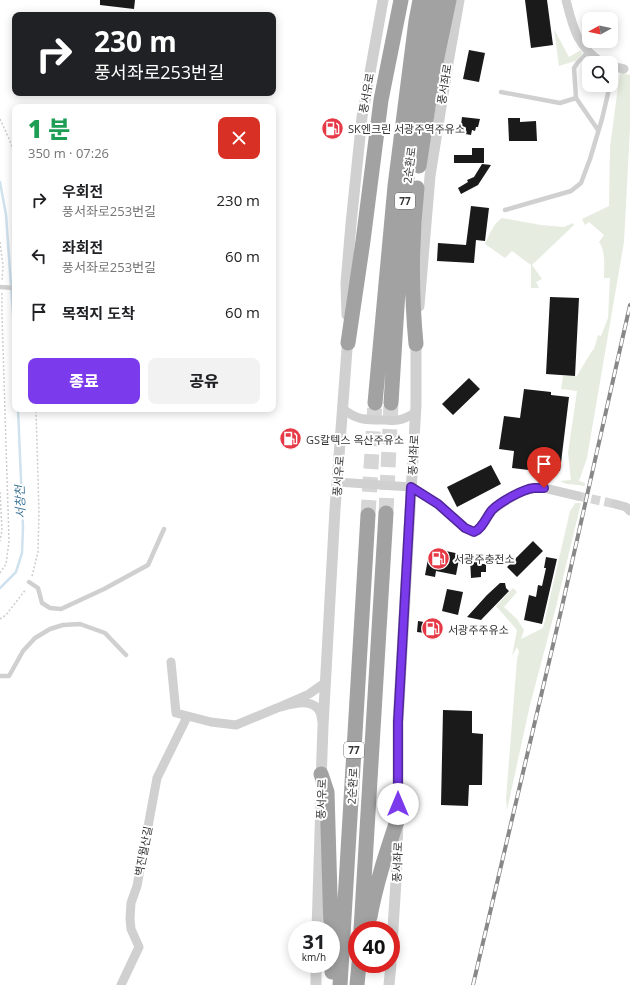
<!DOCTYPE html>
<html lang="ko">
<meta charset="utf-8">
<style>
:root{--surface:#fff;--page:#f2f2f2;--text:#202124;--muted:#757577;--accent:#7c3aed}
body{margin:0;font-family:"Open Sans","Noto Sans KR",sans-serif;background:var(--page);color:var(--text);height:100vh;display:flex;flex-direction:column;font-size:15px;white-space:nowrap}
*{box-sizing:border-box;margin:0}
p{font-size:13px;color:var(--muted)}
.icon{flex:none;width:22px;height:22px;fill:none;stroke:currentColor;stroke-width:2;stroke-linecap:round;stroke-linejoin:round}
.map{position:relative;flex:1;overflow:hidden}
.side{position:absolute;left:12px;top:104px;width:264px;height:308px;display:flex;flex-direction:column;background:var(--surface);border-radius:8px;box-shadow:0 2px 10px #0003}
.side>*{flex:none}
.banner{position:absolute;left:12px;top:12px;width:264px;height:84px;border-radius:8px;box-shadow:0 2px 10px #0003;background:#202124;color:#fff;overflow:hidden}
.needle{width:26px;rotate:262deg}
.tools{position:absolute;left:582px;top:12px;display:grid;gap:8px}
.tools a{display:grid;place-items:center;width:36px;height:36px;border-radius:8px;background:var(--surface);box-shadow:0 2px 10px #0003;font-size:20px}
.speed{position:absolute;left:288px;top:921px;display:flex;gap:8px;font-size:20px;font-weight:700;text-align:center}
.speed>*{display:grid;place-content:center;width:52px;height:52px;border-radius:50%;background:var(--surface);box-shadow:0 2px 10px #0003;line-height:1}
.speed small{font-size:10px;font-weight:400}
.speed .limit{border:6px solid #d22;background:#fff;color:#111}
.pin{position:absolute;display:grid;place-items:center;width:34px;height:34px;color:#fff;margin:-41px -17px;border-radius:50% 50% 50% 0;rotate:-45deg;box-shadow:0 0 4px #0007}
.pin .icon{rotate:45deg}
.me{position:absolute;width:44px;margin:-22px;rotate:0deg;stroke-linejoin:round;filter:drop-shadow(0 0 3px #0008)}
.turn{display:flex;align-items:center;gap:14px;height:84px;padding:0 16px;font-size:18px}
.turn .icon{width:52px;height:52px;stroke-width:2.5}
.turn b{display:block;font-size:28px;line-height:34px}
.round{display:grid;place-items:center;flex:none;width:42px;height:42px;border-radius:8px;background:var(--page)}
.summary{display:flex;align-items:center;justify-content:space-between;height:68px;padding:0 16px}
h1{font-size:24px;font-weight:800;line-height:30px;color:#1e9e55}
.cta{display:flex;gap:8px;margin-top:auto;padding:8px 16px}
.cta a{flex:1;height:46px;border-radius:8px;background:var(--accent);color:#fff;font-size:16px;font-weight:800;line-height:46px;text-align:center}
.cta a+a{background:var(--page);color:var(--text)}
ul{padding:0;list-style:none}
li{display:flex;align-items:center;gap:12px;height:56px;padding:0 16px}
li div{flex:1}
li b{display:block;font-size:15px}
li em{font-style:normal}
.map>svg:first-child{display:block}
</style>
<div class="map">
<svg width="630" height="985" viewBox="0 0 630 985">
<rect width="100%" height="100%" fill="#fff"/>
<path fill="#e6ecdf" d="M554 29 569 57 581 50 582 54 575 61 559 66Z
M620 72 630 75V128L624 242 587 458 579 481 585 483V486C576 484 567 486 560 481L571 480 568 453 577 391 561 389 563 376H577C581 370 591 351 594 349L598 335 601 336 608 318 610 278H604C604 267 606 251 599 242L604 235 589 222 585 225 582 219 609 206 610 147Z
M502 218 541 225 564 227 573 223 574 225 532 265 542 279 536 282 539 288H531V265L512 251 505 258 485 244C489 235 493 224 502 218Z
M575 503H581L556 607 530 705 507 810 506 799 517 659 519 651 517 647 512 656 517 630 496 606 513 588 517 592 504 607 517 619 524 630 521 639 543 628 570 511 573 507Z"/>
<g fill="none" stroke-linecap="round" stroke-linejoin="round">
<path stroke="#cfe2ee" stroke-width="2.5" d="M0 182 6 215 15 342
M0 588 16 572 22 553 23 527 18 409"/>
</g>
<path fill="#1a1a1a" d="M100 0H135L134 9 100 5Z
M525 0H547L553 45 531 48Z
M469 50 485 53 479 82 463 79Z
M462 117 480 119 478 127H476L475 131 472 130 471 135 460 133Z
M508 118H520V122L536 121 537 141H509Z
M472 148H484V163H454V155H472Z
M482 164 491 165 478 185 461 194 458 188 468 182 467 180 474 177Z
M471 206 489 208 485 241 476 240 474 263 437 261 438 243 466 245Z
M550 297 579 298 575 376 546 374Z
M469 378 480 389 453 415 442 404Z
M524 389 551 392V395L569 397 560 471 540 469 537 471 512 468 514 451 499 449 504 416 520 418Z
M491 465 501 484 457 507 447 487Z
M533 541 543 551 517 577 507 567Z
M446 551 460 554 456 575 436 571 435 577 425 575 428 559 436 552Z
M546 557 557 559 542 624 524 620 529 595 536 597 538 585 542 586 546 568H544Z
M470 558H479V560H481L482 564H486V572H481V577L471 578Z
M500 583H505L506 588 509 591 481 620 467 617 487 595Z
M447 589 463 592 458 615 442 611Z
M418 621 442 625 441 635 417 632Z
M443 710 472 711V733L483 734 482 785H469L468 806 441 805Z"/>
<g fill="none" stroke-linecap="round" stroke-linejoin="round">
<path stroke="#d6d6d6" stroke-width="9" stroke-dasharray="9 4.5" stroke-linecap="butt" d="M578 496 615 504"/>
<path stroke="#d6d6d6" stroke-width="15" stroke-dasharray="15 8" stroke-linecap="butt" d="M386 513 391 403
M368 515 375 403"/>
<path stroke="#cdcdcd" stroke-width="1.5" stroke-dasharray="2 2" stroke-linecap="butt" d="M0 119 10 141 15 157
M0 242 3 266 2 281
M0 492 2 530 0 541
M0 573 6 564 9 542 2 315V293
M32 576 38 552 39 513 36 409
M0 619 6 615 26 589"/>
<path stroke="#d0d0d0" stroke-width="4.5" d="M611 79 614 67
M501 92 560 103 576 98 574 68 578 62 588 52
M576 98 598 130
M505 210 571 191 581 183 590 159 602 119 610 85
M29 582 38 588 42 603 50 608 61 609 104 589 148 565 164 529
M0 676H9L23 651 35 638 50 629 63 625 80 624 105 633 126 655"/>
<path stroke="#d0d0d0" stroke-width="9" d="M566 0C573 28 577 47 603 63
M611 66 624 69
M342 408C356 420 365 420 383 420 388 420 394 421 398 420 405 419 410 416 416 412
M337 482 411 487 438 504 465 528 474 531 478 530 493 510 504 502 521 492 534 488H544L578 496
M615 504 626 507 630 511
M171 662 176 713 211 722 236 725 277 708
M322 721C321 718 321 714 320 712 312 696 289 705 277 708L309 694 326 682
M121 985 139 947 131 929 130 919 131 903 137 886 157 778 187 717"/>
<path stroke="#d0d0d0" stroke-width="11" d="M419 306 430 176 448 63 459 0
M347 315 346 283 351 224 362 117 383 0
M321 782 323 726 335 509 348 336
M317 930 321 801
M391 960 396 881 398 818V722L416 405V337
M316 985V964
M389 985 391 964"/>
<path stroke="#a2a2a2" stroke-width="15" d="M419 166 432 81 449 0
M348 343 363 241 381 100 401 0
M416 344C411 291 411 241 417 188
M375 403 395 186 416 21 420 0
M391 403C396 324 400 246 408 167 414 111 423 55 434 0
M321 774 327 792 331 930
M370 917C376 883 387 851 398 818
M361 930 386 513
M331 941 332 972
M340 985 368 515
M357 985 359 964"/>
<defs>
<path id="rail" d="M473 985 561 611 630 305"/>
</defs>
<use href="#rail" stroke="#888" stroke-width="4"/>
<use href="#rail" stroke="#fff" stroke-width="2.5" stroke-dasharray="8" stroke-linecap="butt"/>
<path stroke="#d0d0d0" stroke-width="4.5" d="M0 287 15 288"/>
</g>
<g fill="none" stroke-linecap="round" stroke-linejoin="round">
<defs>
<path id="route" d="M398 804V722L411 487 438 504 465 528 474 532C483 528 486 517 492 510 500 502 523 489 534 488 537 488 541 488 544 488"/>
</defs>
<use href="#route" stroke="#51269a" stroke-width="10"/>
<use href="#route" stroke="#7c3aed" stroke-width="7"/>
</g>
<defs>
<symbol id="fuel-disc" viewBox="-11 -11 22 22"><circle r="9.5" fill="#e63946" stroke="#fff"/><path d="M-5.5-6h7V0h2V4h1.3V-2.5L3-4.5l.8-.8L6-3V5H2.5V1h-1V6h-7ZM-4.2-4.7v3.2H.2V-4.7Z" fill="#fff"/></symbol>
</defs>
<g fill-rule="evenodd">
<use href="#fuel-disc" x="320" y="116" width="25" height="25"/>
<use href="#fuel-disc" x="278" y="426" width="25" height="25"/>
<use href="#fuel-disc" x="426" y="546" width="25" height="25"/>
<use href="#fuel-disc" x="420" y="616" width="25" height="25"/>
</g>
<g text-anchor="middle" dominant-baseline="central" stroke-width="4" stroke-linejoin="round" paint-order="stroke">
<g fill="#fff" stroke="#707070" stroke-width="1">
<rect x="395" y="193" width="20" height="16" rx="3"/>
<rect x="344" y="742" width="20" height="16" rx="3"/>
</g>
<g font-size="10" font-weight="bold" fill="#333">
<text x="405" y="201">77</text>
<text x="354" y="750">77</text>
</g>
<g font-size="11" fill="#333" stroke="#fff">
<text transform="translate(444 84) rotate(-81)">풍서좌로</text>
<text transform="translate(366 93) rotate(-80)">풍서우로</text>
<text transform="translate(409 165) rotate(-83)">2순환로</text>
<text transform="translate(413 455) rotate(-87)">풍서좌로</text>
<text transform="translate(338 476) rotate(-86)">풍서우로</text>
<text transform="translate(352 786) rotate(-87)">2순환로</text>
<text transform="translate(321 799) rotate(-88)">풍서우로</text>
<text transform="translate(143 851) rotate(-79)">벽진월산길</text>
<text transform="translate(397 862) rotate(-88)">풍서좌로</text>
</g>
<g font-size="11" fill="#333" stroke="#fff" text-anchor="start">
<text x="348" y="128">SK엔크린 서광주역주유소</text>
<text x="306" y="439">GS칼텍스 옥산주유소</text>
<text x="454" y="558">서광주충전소</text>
<text x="448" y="629">서광주주유소</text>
</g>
<g font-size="12" font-style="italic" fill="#3f7597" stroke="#fff">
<text transform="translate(20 502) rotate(-92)">서창천</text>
</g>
</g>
</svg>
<div class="tools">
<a><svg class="needle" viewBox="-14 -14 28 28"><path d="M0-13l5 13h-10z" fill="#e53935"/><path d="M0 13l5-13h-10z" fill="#757577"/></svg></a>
<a><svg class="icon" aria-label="search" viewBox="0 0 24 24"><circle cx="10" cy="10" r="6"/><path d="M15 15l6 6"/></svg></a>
</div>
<div class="speed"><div>31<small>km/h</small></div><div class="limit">40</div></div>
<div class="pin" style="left:544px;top:488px;background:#d93025"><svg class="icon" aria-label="arrive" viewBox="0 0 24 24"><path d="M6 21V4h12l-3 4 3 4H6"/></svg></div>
<svg class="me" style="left:398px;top:804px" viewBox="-20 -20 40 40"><circle r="19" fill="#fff"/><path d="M0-13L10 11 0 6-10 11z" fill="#7c3aed"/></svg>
<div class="banner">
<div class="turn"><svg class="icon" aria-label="right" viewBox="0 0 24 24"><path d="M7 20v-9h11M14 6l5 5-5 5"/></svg><div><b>230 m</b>풍서좌로253번길</div></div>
</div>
<section class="side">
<div class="summary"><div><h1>1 분</h1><p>350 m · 07:26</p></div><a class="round" style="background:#d93025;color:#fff"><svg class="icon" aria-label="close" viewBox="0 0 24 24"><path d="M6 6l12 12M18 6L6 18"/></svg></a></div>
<ul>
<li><svg class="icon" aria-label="right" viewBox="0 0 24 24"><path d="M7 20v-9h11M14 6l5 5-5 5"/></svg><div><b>우회전</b><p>풍서좌로253번길</p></div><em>230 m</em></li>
<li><svg class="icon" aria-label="left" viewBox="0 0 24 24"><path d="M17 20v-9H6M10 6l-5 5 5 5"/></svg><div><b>좌회전</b><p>풍서좌로253번길</p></div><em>60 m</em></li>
<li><svg class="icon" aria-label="arrive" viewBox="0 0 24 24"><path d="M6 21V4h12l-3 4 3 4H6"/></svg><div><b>목적지 도착</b></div><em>60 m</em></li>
</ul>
<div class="cta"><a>종료</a><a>공유</a></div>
</section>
</div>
